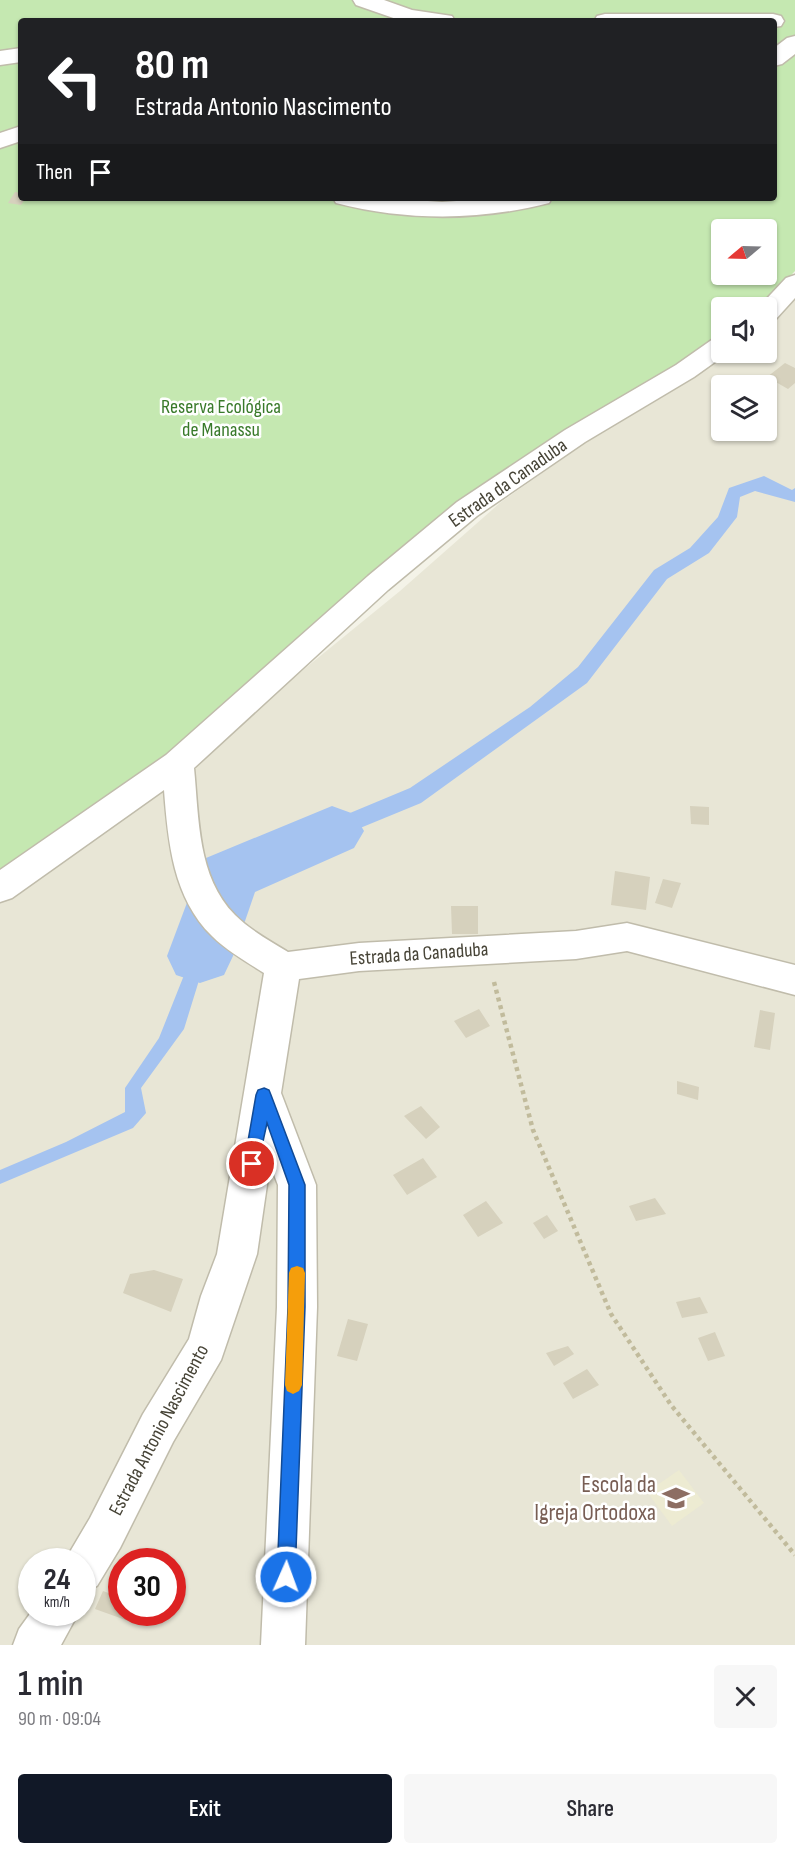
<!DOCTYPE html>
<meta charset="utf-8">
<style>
:root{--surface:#fff;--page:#f7f7f7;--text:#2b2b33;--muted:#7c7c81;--accent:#111827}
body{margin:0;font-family:"Sofia Sans Condensed",sans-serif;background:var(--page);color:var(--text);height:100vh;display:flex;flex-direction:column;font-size:22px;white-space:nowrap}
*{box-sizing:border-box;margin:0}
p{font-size:20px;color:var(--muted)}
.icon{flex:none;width:33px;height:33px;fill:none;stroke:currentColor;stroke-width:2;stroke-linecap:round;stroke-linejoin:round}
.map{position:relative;height:1645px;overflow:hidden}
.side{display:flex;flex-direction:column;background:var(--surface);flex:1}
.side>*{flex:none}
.banner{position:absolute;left:18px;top:18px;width:759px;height:183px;border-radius:6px;box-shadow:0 2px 4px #0004;background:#202124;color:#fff;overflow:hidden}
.needle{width:39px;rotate:251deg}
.fabs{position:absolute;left:711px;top:219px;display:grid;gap:12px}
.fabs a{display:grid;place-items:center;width:66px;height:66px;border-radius:6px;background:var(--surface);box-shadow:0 2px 4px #0004;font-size:30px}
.speed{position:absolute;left:18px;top:1548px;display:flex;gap:12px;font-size:30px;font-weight:700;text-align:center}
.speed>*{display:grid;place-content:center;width:78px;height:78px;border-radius:50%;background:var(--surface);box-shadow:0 2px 4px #0004;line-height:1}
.speed small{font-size:15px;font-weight:400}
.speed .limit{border:9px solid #d22;background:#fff;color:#111}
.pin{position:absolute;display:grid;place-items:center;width:51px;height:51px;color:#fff;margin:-26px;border:3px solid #fff;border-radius:50%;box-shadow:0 2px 6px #0007}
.me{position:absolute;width:66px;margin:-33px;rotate:2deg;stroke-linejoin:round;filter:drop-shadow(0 0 4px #0008)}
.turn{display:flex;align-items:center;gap:21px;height:126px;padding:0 18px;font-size:27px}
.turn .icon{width:78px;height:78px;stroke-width:2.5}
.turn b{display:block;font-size:42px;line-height:51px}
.then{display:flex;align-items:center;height:57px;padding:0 18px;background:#0003;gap:12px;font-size:22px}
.round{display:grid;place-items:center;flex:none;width:63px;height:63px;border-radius:6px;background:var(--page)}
.head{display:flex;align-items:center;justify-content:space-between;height:102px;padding:0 18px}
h1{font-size:36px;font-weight:600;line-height:45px}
.cta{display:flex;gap:12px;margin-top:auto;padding:12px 18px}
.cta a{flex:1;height:69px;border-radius:6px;background:var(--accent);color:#fff;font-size:24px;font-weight:600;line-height:69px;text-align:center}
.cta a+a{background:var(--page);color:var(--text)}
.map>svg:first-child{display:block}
</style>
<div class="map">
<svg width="795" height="1645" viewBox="0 0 795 1645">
<rect width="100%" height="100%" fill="#f4f3e8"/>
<path fill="#e8e6d6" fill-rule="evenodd" d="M795 293V1645H0V878L190 762 400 591 501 502 642 403 722 352H766L767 322 774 317ZM722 386H766V430H722ZM32 1562H82V1612H32ZM122 1562H172V1612H122Z"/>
<path fill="#edebd2" d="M679 1470 704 1503 672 1526 647 1492Z"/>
<path fill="#c5e8b1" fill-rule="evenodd" d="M0 0H795V271L761 307 722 308 721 337 571 431 169 764 0 881ZM21 21H774V198H21ZM722 230H766V274H722Z"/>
<path fill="#a5c3f0" d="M764 476 792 490 795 488V502L755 491 740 497 737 517 709 553 667 579 587 683 421 803 348 833 258 877 247 856 410 788 530 707 578 667 654 570 690 548 718 517 729 488Z
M230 862 233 887 213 935 184 1029 141 1088 146 1113 133 1128 0 1184V1170L66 1142 125 1112V1088L159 1038 202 930 215 888Z"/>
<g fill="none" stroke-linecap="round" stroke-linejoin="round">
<path fill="#a5c3f0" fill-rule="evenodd" d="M332 806 354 814 364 831 354 848 255 892 233 956 224 975 200 983 176 975 167 956 197 876 206 858Z"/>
</g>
<path fill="#d6d1bd" d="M15 192 21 193V198H26L21 205 8 203Z
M785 363 795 368V383L788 389 767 377Z
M690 806 709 807V825L691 824Z
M615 871 650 877 646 910 611 905Z
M663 879 681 883 672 908 655 903Z
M451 906H478V934H452Z
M479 1009 490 1026 466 1038 454 1021Z
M760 1010 775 1013 770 1050 754 1047Z
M677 1081 699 1087 698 1100 677 1094Z
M421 1106 440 1127 426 1139 404 1116Z
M423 1158 437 1177 407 1195 393 1175Z
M655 1198 666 1214 636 1221 629 1206Z
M486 1201 503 1223 478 1237 463 1215Z
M547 1215 558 1231 544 1239 533 1223Z
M154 1270 183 1279 171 1312 123 1293 130 1274Z
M700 1297 708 1313 682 1318 676 1302Z
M348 1319 368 1324 357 1361 337 1356Z
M715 1332 725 1356 708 1361 698 1338Z
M568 1346 574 1354 554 1366 546 1353Z
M587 1369 599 1385 573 1399 563 1383Z
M103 1591 122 1598V1612H138L134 1623 95 1609Z"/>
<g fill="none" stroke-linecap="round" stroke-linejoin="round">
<defs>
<path id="minor" d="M353 0H384L412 10 452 16 455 21H402L356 5Z
M605 14H773L781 16 784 21 781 26 774 27V21H594L597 16Z
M795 36V54L782 64 774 66V48L787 38Z
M21 48V62L0 65V51Z
M21 126V141L0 148V133Z
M333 198H385L442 202 500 198H552L549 203C479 221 406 221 336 203Z
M795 275V298L775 320 766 322V308H758L786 278Z
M722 337V352H729L694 377 585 442 477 516 388 590 194 768C199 818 197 877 235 915 250 930 270 941 288 952L359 943 576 931 627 923 795 965V995L627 951 576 959 359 971 299 979 281 1093 316 1185 317 1307 305 1645H261L277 1307 278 1185 270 1164 257 1254 221 1360 173 1442 120 1548 97 1586 82 1593V1562H64L90 1518 143 1414 189 1339 201 1296 217 1254 264 973C247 962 227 951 212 936 173 898 168 842 164 790L12 898 0 902V870L166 755 368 576 457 502 565 430 676 365 713 339Z
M32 1611V1612H79L61 1645H13L19 1629Z"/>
</defs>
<use href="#minor" stroke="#c0bcab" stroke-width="3"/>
<path stroke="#c1bb9c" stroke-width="4.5" stroke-dasharray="4 4" stroke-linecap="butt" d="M494 982 533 1130 611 1314 671 1405 795 1555"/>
<use href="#minor" fill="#fff" fill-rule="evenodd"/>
</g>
<path fill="#1a73e8" stroke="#114b97" stroke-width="1.5" d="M264 1088 269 1090 271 1095 305 1185V1307L295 1577 292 1584 286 1586 279 1584 277 1577 288 1307 289 1185 267 1123 257 1169 252 1171 246 1169 244 1164 256 1095 258 1090Z"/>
<path fill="#f59e0b" d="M297 1266 303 1268 305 1273 302 1385 299 1391 293 1394 287 1391 285 1385 289 1273 291 1268Z"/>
<defs>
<symbol id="school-bare" viewBox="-9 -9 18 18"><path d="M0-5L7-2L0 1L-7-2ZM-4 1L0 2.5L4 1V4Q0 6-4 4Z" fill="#8d6e63" stroke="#fff" stroke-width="2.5" paint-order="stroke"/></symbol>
</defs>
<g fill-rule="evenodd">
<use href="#school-bare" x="657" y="1479" width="38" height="38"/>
</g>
<g text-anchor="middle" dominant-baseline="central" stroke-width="5" stroke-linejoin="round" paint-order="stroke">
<g font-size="20" fill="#397a2a" stroke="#fff">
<text x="221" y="407">Reserva Ecológica<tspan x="221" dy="23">de Manassu</tspan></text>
</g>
<g font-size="20" fill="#474437" stroke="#fff">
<text transform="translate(508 483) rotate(-35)">Estrada da Canaduba</text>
<text transform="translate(419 954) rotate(-4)">Estrada da Canaduba</text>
<text transform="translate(159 1430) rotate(-62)">Estrada Antonio Nascimento</text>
</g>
<g font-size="24" fill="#785e54" stroke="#fff" text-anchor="end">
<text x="656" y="1484">Escola da<tspan x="656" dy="28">Igreja Ortodoxa</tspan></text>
</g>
</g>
</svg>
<div class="fabs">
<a><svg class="needle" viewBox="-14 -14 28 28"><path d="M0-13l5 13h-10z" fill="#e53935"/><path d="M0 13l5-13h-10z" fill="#7c7c81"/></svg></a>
<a><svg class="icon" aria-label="sound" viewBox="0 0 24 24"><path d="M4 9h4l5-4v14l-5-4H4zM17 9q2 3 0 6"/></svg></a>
<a><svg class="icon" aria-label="layers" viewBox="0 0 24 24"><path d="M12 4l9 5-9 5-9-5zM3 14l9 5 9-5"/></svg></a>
</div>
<div class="speed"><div>24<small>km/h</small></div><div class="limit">30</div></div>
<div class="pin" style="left:252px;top:1164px;background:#d93025"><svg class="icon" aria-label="arrive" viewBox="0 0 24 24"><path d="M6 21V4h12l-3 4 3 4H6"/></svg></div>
<svg class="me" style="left:286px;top:1577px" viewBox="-20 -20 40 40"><circle r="17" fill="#1a73e8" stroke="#fff" stroke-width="3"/><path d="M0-11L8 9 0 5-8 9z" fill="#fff"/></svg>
<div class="banner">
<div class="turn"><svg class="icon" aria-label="left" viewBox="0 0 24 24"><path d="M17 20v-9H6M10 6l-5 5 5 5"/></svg><div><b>80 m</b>Estrada Antonio Nascimento</div></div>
<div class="then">Then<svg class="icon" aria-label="arrive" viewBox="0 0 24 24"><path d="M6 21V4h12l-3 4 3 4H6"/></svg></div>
</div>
</div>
<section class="side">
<div class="head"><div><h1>1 min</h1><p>90 m · 09:04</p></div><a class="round"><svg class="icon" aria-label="close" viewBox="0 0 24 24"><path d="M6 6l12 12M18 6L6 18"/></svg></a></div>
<div class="cta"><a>Exit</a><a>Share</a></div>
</section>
